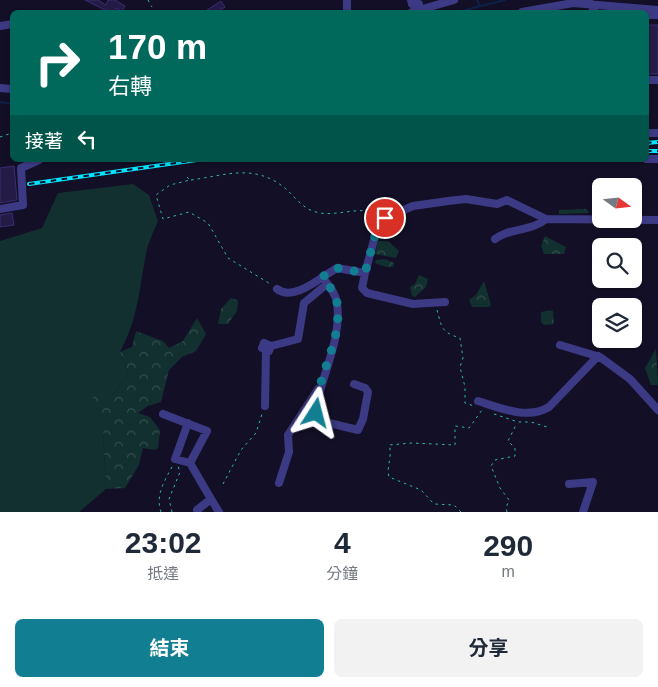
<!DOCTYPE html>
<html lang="zh-TW">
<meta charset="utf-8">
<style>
:root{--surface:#fff;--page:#f2f2f3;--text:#1f2937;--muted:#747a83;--accent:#117e91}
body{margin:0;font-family:Arial,"Noto Sans TC",sans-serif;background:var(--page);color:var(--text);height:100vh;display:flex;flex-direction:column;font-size:19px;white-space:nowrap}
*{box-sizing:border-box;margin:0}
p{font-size:16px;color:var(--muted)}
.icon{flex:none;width:28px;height:28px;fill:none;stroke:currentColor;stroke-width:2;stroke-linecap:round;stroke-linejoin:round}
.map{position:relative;height:512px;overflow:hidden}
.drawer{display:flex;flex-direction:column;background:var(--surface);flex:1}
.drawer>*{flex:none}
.banner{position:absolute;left:10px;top:10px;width:639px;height:152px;border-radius:8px;box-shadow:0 1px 4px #0004;background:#00695c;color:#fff;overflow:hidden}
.needle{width:32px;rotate:105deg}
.buttons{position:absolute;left:592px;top:178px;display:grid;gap:10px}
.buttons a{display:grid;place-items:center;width:50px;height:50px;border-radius:8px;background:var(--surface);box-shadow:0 1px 4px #0004;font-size:25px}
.pin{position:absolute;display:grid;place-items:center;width:42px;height:42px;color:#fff;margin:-21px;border:2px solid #fff;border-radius:50%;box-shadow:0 1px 5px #0007}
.me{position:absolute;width:55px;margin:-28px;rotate:9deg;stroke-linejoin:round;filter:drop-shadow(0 0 4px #0008)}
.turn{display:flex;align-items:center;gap:18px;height:105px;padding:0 15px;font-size:22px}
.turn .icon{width:65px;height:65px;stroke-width:2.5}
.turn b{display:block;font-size:35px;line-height:42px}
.then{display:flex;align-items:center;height:48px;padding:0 15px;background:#0003;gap:10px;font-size:19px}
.eta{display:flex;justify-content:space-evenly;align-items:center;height:85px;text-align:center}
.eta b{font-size:30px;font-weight:700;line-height:35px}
.primary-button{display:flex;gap:10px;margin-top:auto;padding:10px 15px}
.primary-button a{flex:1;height:58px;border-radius:8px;background:var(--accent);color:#fff;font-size:20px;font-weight:700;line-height:58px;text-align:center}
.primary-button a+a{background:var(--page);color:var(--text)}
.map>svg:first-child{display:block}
</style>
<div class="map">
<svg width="658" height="512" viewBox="0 0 658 512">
<defs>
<pattern id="forest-crowns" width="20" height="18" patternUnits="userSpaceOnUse" patternTransform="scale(1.25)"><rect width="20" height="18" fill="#12302f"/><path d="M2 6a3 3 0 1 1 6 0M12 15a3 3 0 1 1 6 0" fill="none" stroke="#344d4e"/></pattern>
</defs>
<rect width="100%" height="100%" fill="#130f26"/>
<path fill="#12302f" d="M133 184 149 195 158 221C154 231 148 243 146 254 139 290 138 319 120 352L128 374 108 401H92L103 428 106 489 79 512H0V241L42 228 58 193Z"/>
<path fill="url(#forest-crowns)" d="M587 209 589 213 559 214V210Z
M545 236 566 247 564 254H544L541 246Z
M378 241H388L399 251 396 258 375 254Z
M385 259 394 263 393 267H386L375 263 376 260Z
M419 275 428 279 426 287 415 297 412 296 410 287 415 284Z
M484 281 491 305 489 307H472L469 300 476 295Z
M231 298 238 300 237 311 228 324H218L221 309Z
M553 310 554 324 544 325 541 322V312Z
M197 318 206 334 196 351 182 357 169 370 161 402 148 406 138 413 150 417 160 430 158 448 155 450 143 448 139 465 125 488 106 489 103 428 91 402 94 395 108 401 128 374 120 352 132 347 136 331 163 341 169 348 183 341Z
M656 349 658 385H651L645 368Z"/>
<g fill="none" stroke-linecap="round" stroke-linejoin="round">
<path stroke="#0c2248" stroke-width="2" d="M477 0 480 6
M457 12 505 0
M0 102 12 104"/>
</g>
<path fill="#241b47" stroke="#3b2d73" d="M85 0H98L106 5 108 0H115L125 6 122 11 116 8 114 12H109Z
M221 1 225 7 217 12H204Z
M646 25H658V74H646Z
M14 166 17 200 0 203V168Z
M12 213 14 225 0 227V215Z"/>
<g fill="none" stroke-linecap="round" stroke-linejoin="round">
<path stroke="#2fb8b0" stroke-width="1" stroke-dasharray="2.5 4" stroke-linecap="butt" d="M148 0 152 7
M0 137 12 133
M187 177 190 180 170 185 156 195 163 219 189 212 208 223 228 258 272 285
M191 180C227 175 255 163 286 189 295 197 303 209 316 212 336 218 361 204 380 215
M437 310C442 328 441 332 460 338L463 358 460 367 465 387V403L474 406
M494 414 518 422H531L550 428
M223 484 241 450 256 433 263 411
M161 512C155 495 165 480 173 465
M172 512 169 499 180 472 178 466
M461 512 454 505 434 504 421 490 389 477C386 466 393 456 389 445L412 443 455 445V426L469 428 482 410
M507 512 506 508 509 500 500 488 491 466 495 460 515 456V448L508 441 517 423"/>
<path stroke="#3d3a85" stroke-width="8" d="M411 0 412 4H419
M590 3 594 9 592 12
M347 12V0
M412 12 454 0
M522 12 573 3 658 10
M646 15H658
M0 26 12 24
M646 80H658
M0 88 12 89
M646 133H658
M646 159H658
M0 209 23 205 21 168 39 160
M495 239C511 227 531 232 546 219
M365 273 362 288 367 293 413 304 445 302
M322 277C328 285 336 293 337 303 342 338 323 373 316 406V413L321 421 358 430 363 419 368 392 365 388 354 384
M277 289C294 302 321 277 337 268L365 273 378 225 385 218 413 206 448 201 466 199 497 204 507 200 546 219 658 220
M560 345 600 357 630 379 658 410
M271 346 269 351 262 348 264 343 271 346 298 339 304 303 327 284
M478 401C500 408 528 420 549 407L598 356
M265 406 266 352
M163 414 207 431 190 463 211 499 197 510 198 512
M188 423 175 459 190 463
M279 483 289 452 288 435 318 389
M569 484 593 482 583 512
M211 499 219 512"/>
<defs>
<path id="rail" d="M646 143 658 142
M646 151H658
M29 184 197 160"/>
</defs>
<use href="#rail" stroke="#00e5ff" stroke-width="4"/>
<use href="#rail" stroke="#130f26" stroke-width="2" stroke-dasharray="5.5" stroke-linecap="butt"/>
</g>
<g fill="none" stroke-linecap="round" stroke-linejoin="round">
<path stroke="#117e91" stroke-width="9" stroke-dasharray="0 16.2" d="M316 413C316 375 343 342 337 303 336 293 328 285 322 277L337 268 365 273 378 225 385 218"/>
</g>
</svg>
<div class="buttons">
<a><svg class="needle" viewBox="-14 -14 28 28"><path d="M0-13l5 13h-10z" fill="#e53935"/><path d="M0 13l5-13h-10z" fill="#747a83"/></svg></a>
<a><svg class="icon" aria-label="search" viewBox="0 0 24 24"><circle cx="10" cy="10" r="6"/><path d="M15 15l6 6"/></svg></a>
<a><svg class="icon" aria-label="layers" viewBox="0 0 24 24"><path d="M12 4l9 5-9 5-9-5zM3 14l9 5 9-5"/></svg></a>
</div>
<div class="pin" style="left:385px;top:218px;background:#d93025"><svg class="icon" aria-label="arrive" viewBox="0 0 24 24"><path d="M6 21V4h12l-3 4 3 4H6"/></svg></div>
<svg class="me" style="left:316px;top:413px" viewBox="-20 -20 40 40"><path d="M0-17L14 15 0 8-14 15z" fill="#117e91" stroke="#fff" stroke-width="4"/></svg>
<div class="banner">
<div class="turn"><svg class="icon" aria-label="right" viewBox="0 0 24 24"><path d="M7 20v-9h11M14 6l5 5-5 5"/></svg><div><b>170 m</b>右轉</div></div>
<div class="then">接著<svg class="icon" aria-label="left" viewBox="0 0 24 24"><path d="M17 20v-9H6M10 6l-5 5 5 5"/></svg></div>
</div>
</div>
<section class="drawer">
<div class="eta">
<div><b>23:02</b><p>抵達</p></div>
<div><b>4</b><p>分鐘</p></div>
<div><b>290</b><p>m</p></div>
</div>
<div class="primary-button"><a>結束</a><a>分享</a></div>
</section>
